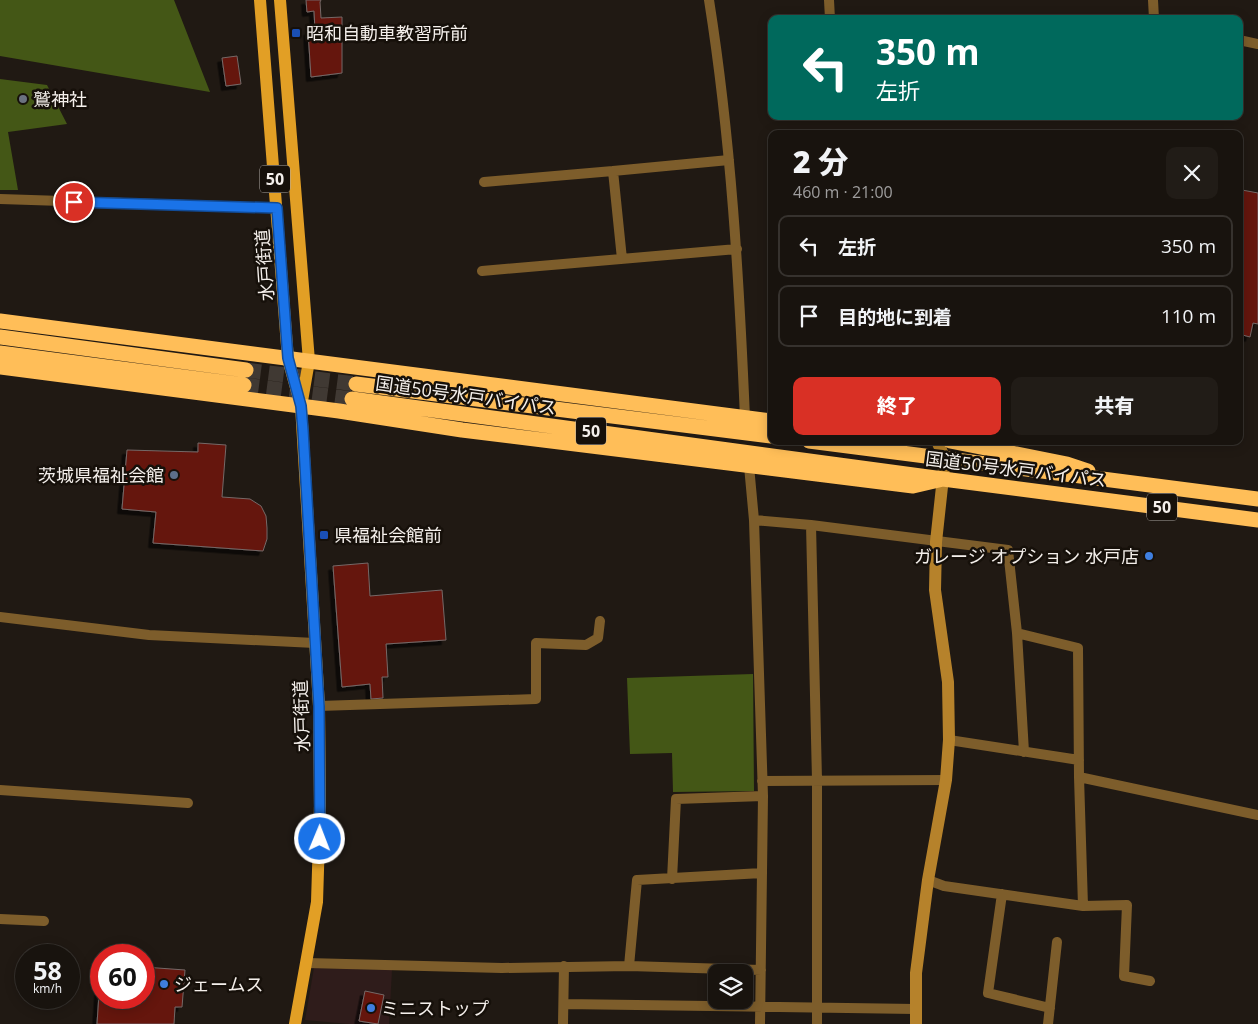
<!DOCTYPE html>
<html lang="ja">
<meta charset="utf-8">
<style>
:root{--surface:#18130e;--page:#211c17;--text:#f1f3f6;--muted:#9f9e9e;--line:#36322e;--accent:#d93025}
body{margin:0;font-family:"Open Sans","Noto Sans JP",sans-serif;background:var(--page);color:var(--text);height:100vh;display:flex;flex-direction:column;font-size:19px;white-space:nowrap}
*{box-sizing:border-box;margin:0}
p{font-size:16px;color:var(--muted)}
.icon{flex:none;width:28px;height:28px;fill:none;stroke:currentColor;stroke-width:2;stroke-linecap:round;stroke-linejoin:round}
.map{position:relative;flex:1;overflow:hidden}
.details{position:absolute;left:768px;top:130px;width:475px;height:315px;display:flex;flex-direction:column;background:var(--surface);border-radius:10px;box-shadow:0 2px 12px #0003,0 0 0 1px var(--line)}
.details>*{flex:none}
.hud{position:absolute;left:768px;top:15px;width:475px;height:105px;border-radius:10px;box-shadow:0 2px 12px #0003,0 0 0 1px var(--line);background:#00695c;color:#fff;overflow:hidden}
.tools{position:absolute;left:708px;top:964px;display:grid;gap:10px}
.tools a{display:grid;place-items:center;width:45px;height:45px;border-radius:10px;background:var(--surface);box-shadow:0 2px 12px #0003,0 0 0 1px var(--line);font-size:25px}
.speed{position:absolute;left:15px;top:944px;display:flex;gap:10px;font-size:25px;font-weight:700;text-align:center}
.speed>*{display:grid;place-content:center;width:65px;height:65px;border-radius:50%;background:var(--surface);box-shadow:0 2px 12px #0003,0 0 0 1px var(--line);line-height:1}
.speed small{font-size:12px;font-weight:400}
.speed .limit{border:8px solid #d22;background:#fff;color:#111}
.pin{position:absolute;display:grid;place-items:center;width:42px;height:42px;color:#fff;margin:-21px;border:2px solid #fff;border-radius:50%;box-shadow:0 1px 5px #0007}
.me{position:absolute;width:55px;margin:-28px;rotate:1deg;stroke-linejoin:round;filter:drop-shadow(0 0 4px #0008)}
.turn{display:flex;align-items:center;gap:18px;height:105px;padding:0 25px;font-size:22px}
.turn .icon{width:65px;height:65px;stroke-width:2.5}
.turn b{display:block;font-size:35px;line-height:42px}
.round{display:grid;place-items:center;flex:none;width:52px;height:52px;border-radius:10px;background:var(--page)}
.overview{display:flex;align-items:center;justify-content:space-between;height:85px;padding:0 25px}
h1{font-size:30px;font-weight:800;line-height:38px}
.action{display:flex;gap:10px;margin-top:auto;padding:10px 25px}
.action a{flex:1;height:58px;border-radius:10px;background:var(--accent);color:#fff;font-size:20px;font-weight:800;line-height:58px;text-align:center}
.action a+a{background:var(--page);color:var(--text)}
ul{padding:0;list-style:none}
li{display:flex;align-items:center;gap:15px;height:62px;margin:0 10px 8px;padding:0 15px;border:2px solid var(--line);border-radius:10px}
li div{flex:1}
li b{display:block;font-size:19px}
li em{font-style:normal}
.map>svg:first-child{display:block}
</style>
<div class="map">
<svg width="1258" height="1024" viewBox="0 0 1258 1024">
<defs>
<filter id="shadow"><feDropShadow dx="-4.5" dy="4.5" stdDeviation="0" flood-color="#0009"/></filter>
</defs>
<rect width="100%" height="100%" fill="#201913"/>
<path fill="#2f1c1b" d="M314 968 392 970 389 1024H349L305 1020Z"/>
<path fill="#445716" d="M0 0H174L210 92 0 56Z
M0 79 47 85 67 124 8 132 18 190H0Z
M753 674 754 791 673 792 672 753 630 754 627 678Z"/>
<path fill="#65150e" stroke="#756967" filter="url(#shadow)" d="M306 0H321L320 2 321 18 342 17V73L311 77 308 31 315 30 314 11 307 12Z
M237 56 241 84 226 86 222 58Z
M1239 185 1243 186 1242 190 1258 193V324L1253 323 1250 337 1239 334Z
M198 443 226 445 222 497 250 499 261 506 266 516 267 528V539L263 551 153 543 156 512 122 509 127 450 198 452Z
M368 563 370 596 442 590 446 640 386 644 388 677H382L383 698 371 699 370 684 342 687 333 566Z
M101 965V998H144V967L185 970 182 1007H175L174 1024H97Z
M365 991 384 995 378 1024 359 1021Z"/>
<g fill="none" stroke-linecap="round" stroke-linejoin="round">
<path stroke="#403933" stroke-width="15" stroke-dasharray="15 8" stroke-linecap="butt" d="M246 370 356 384
M244 385 352 399"/>
<path stroke="#7d5d2b" stroke-width="10" d="M709 0C731 139 739 277 745 418
M829 0 830 19
M1153 0 1154 19
M1239 40 1258 44
M613 171 729 160
M484 182 613 171 622 259
M0 199 277 208
M482 271 737 249
M749 466 754 520 763 796 760 1024
M754 520 811 525 1008 550 1017 633 1078 648 1079 777 1083 906 944 886 928 880
M811 525 817 780V1024
M0 617 149 635 315 643
M1017 633 1024 752
M319 706 536 699V643L586 645 598 638 600 621
M949 740 1079 760
M1079 777 1258 815
M762 781 946 780
M0 790 188 803
M672 879 676 799 763 796
M1002 894 988 993 1050 1008
M1083 906 1127 905 1124 976 1150 981
M0 919 44 921
M307 963 502 968 629 966 761 970
M629 966 637 880 762 873
M564 1004 915 1009
M563 1024 564 966
M1048 1024 1057 942"/>
<path stroke="#b6822b" stroke-width="12" d="M916 1024V973L928 880 946 780 949 740 948 682 935 590 936 542 945 459 937 441"/>
<path stroke="#e29f25" stroke-width="12" d="M260 0 288 359 301 406 319 706 320 806 317 902 295 1024
M280 0 309 361 302 401"/>
<path stroke="#ffbe58" stroke-width="15" d="M0 321 771 421
M0 337 246 370
M0 353 244 385
M0 367 339 411 462 430 913 486 943 479
M356 384 771 436
M352 399 943 479 1258 520
M809 441 1258 499
M950 441 1067 464 1088 471"/>
</g>
<g fill="none" stroke-linecap="round" stroke-linejoin="round">
<defs>
<path id="route" d="M74 202 277 208 288 358 301 406 303 430 319 706 320 839"/>
</defs>
<use href="#route" stroke="#114b97" stroke-width="12"/>
<use href="#route" stroke="#1a73e8" stroke-width="9"/>
</g>
<g fill="#1a4fb4" stroke="#16100a" stroke-width="2">
<rect x="291" y="28" width="10" height="10" rx="2.5"/>
<rect x="319" y="530" width="10" height="10" rx="2.5"/>
</g>
<circle fill="#6b7280" stroke="#16100a" stroke-width="2" cx="23" cy="99" r="5"/>
<circle fill="#5c6f8a" stroke="#16100a" stroke-width="2" cx="174" cy="475" r="5"/>
<g fill="#3f7fe0" stroke="#16100a" stroke-width="2">
<circle cx="1149" cy="556" r="5"/>
<circle cx="164" cy="984" r="5"/>
<circle cx="371" cy="1008" r="5"/>
</g>
<g text-anchor="middle" dominant-baseline="central" stroke-width="5" stroke-linejoin="round" paint-order="stroke">
<g fill="#16100a" stroke="#b1aca8" stroke-width="1">
<rect x="260" y="165.5" width="30" height="27" rx="4"/>
<rect x="576" y="417.5" width="30" height="27" rx="4"/>
<rect x="1147" y="493.5" width="30" height="27" rx="4"/>
</g>
<g font-size="16" font-weight="bold" fill="#f4efeb">
<text x="275" y="179">50</text>
<text x="591" y="431">50</text>
<text x="1162" y="507">50</text>
</g>
<g font-size="18" fill="#f4efeb" stroke="#16100a" text-anchor="start">
<text x="306" y="33">昭和自動車教習所前</text>
<text x="33" y="99">鷲神社</text>
<text x="164" y="475" text-anchor="end">茨城県福祉会館</text>
<text x="334" y="535">県福祉会館前</text>
<text x="1139" y="556" text-anchor="end">ガレージ オプション 水戸店</text>
<text x="174" y="984">ジェームス</text>
<text x="381" y="1008">ミニストップ</text>
</g>
<g font-size="18" fill="#f4efeb" stroke="#16100a">
<text transform="translate(264 265) rotate(-94)">水戸街道</text>
<text transform="translate(466 395) rotate(8)">国道50号水戸バイパス</text>
<text transform="translate(1016 469) rotate(7)">国道50号水戸バイパス</text>
<text transform="translate(301 716) rotate(-92)">水戸街道</text>
</g>
</g>
</svg>
<div class="tools">
<a><svg class="icon" aria-label="layers" viewBox="0 0 24 24"><path d="M12 4l9 5-9 5-9-5zM3 14l9 5 9-5"/></svg></a>
</div>
<div class="speed"><div>58<small>km/h</small></div><div class="limit">60</div></div>
<div class="pin" style="left:74px;top:202px;background:#d93025"><svg class="icon" aria-label="arrive" viewBox="0 0 24 24"><path d="M6 21V4h12l-3 4 3 4H6"/></svg></div>
<svg class="me" style="left:320px;top:839px" viewBox="-20 -20 40 40"><circle r="17" fill="#1a73e8" stroke="#fff" stroke-width="3"/><path d="M0-11L8 9 0 5-8 9z" fill="#fff"/></svg>
<div class="hud">
<div class="turn"><svg class="icon" aria-label="left" viewBox="0 0 24 24"><path d="M17 20v-9H6M10 6l-5 5 5 5"/></svg><div><b>350 m</b>左折</div></div>
</div>
<section class="details">
<div class="overview"><div><h1>2 分</h1><p>460 m · 21:00</p></div><a class="round"><svg class="icon" aria-label="close" viewBox="0 0 24 24"><path d="M6 6l12 12M18 6L6 18"/></svg></a></div>
<ul>
<li><svg class="icon" aria-label="left" viewBox="0 0 24 24"><path d="M17 20v-9H6M10 6l-5 5 5 5"/></svg><div><b>左折</b></div><em>350 m</em></li>
<li><svg class="icon" aria-label="arrive" viewBox="0 0 24 24"><path d="M6 21V4h12l-3 4 3 4H6"/></svg><div><b>目的地に到着</b></div><em>110 m</em></li>
</ul>
<div class="action"><a>終了</a><a>共有</a></div>
</section>
</div>
